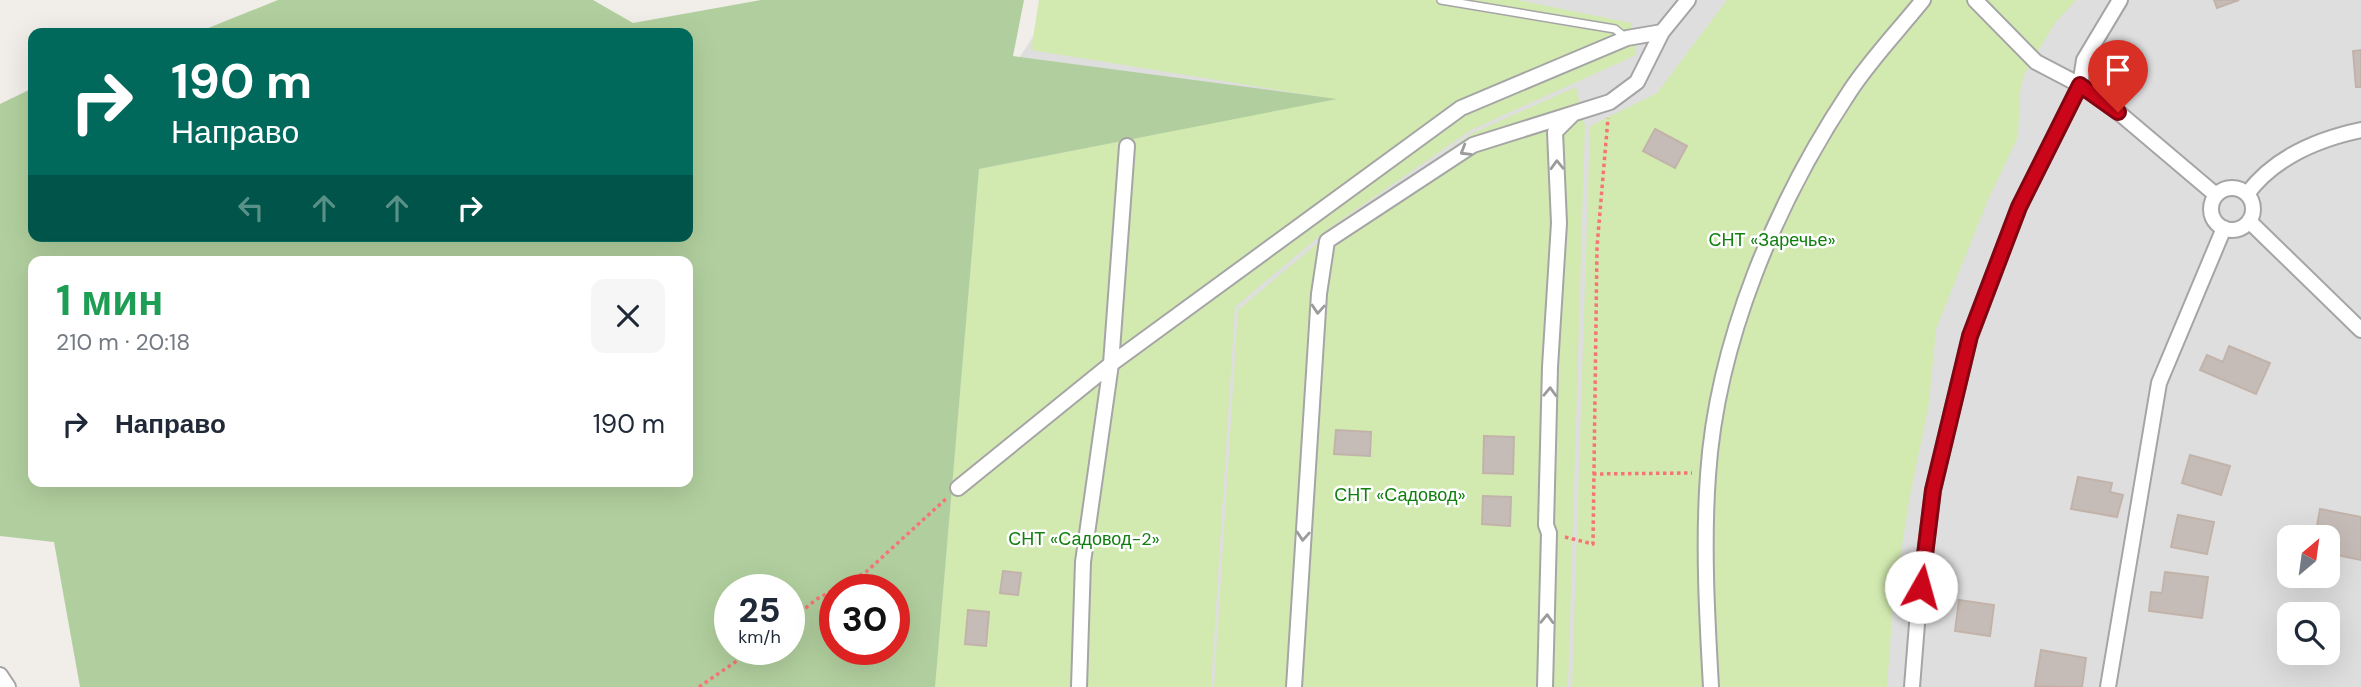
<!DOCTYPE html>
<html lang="ru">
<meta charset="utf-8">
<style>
:root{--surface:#fff;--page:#f6f6f7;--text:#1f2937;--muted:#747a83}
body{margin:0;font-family:"DM Sans",sans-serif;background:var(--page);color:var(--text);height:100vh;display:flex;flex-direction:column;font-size:26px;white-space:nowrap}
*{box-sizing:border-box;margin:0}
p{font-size:23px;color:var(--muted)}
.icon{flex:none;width:38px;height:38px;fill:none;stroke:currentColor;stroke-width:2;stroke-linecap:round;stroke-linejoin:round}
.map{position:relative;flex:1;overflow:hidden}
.panel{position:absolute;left:28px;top:256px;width:665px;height:231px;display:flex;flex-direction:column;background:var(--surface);border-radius:14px;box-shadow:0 7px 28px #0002}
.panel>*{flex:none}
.guide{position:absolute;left:28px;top:28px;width:665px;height:214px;border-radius:14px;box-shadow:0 7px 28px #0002;background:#00695c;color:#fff;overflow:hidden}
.needle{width:46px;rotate:29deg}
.tools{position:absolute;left:2277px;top:525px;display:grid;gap:14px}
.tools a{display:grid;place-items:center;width:63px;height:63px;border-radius:14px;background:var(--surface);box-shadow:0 7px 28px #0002;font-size:35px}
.speed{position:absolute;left:714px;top:574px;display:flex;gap:14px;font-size:35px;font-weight:700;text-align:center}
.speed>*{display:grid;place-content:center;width:91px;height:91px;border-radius:50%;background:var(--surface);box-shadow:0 7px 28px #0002;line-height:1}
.speed small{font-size:18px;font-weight:400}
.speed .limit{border:10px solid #d22;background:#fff;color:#111}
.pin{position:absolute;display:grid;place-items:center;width:60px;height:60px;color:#fff;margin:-72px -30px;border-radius:50% 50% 50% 0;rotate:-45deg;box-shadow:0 0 7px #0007}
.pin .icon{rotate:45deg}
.me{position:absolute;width:77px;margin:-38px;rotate:7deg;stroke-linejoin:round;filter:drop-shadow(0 0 5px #0008)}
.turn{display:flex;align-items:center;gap:24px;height:147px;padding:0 28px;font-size:32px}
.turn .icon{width:91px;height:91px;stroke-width:2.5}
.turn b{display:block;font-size:49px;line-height:60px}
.lanes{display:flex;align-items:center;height:66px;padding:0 28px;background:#0003;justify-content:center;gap:35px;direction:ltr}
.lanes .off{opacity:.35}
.round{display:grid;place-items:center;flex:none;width:74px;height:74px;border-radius:14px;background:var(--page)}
.headline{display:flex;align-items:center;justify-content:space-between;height:119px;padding:0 28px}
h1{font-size:42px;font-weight:700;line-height:52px;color:#1e9e55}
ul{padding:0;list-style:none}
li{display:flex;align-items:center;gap:21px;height:98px;padding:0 28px}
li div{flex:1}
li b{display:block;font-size:26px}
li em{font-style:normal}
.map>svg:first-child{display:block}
</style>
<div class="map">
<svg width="2361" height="687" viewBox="0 0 2361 687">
<rect width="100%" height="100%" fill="#f1ede8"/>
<path fill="#dfdede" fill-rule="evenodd" d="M1057 0H2361V687H914L949 165ZM2289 537H2328V576H2289ZM2289 614H2328V653H2289Z"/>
<path fill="#d2e9b0" d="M1039 0H1518L1631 23 1636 55 1471 130 1328 229 1235 307 1211 687H935L979 169 1334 99 1031 50Z
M1727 0H2076L2055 23 2024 75 2020 92 2018 137 1988 200 1936 329 1929 403 1909 501 1893 605 1887 687H1572L1590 126 1657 93Z
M1576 87 1585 126 1568 687H1214L1238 310 1332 231 1473 133Z"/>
<path fill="#b1cf9e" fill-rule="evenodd" d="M278 0H593L633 23 761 0H1024L1013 56 1337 99 979 169 935 687H80L54 542 0 536V104L33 88V236H688V33H196ZM33 261H688V481H33ZM730 590H789V649H730ZM835 590H894V649H835Z"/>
<path fill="#c6bcb7" stroke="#c2b3aa" stroke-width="2" d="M2214 0H2239L2217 8Z
M2361 50V87H2356L2353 51Z
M1655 129 1687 146 1675 168 1643 151Z
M2229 346 2270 363 2256 394 2200 370 2207 355 2223 362Z
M1336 430 1371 432 1370 456 1334 454Z
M1484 436 1514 437 1513 474 1483 473Z
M2190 455 2230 466 2221 495 2182 483Z
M2078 477 2112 483 2110 492 2123 495 2117 517 2071 509Z
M1483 496 1511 497 1510 526 1482 524Z
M2320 509 2361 517V560L2332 554 2334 543 2328 542V537H2315Z
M2178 515 2214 522 2207 554 2171 547Z
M1003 571 1021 573 1018 595 1000 593Z
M2165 572 2208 577 2202 618 2149 611 2151 592 2162 593Z
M1959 600 1994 605 1990 636 1955 631Z
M968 610 989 612 986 646 965 644Z
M2041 650 2086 658 2082 687 2035 686Z"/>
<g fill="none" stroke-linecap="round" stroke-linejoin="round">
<defs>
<path id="lane" d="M1441 0 1615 29 1626 38"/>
<path id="street" d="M1975 0 2036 62 2080 85 2118 112 2216 195
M2211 209a21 21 0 1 1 42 0a21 21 0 1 1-42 0Z
M2247 194C2274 158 2318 139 2361 130
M2249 221 2361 330
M958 488 1111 364 1127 146
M0 675 8 687
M1079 687 1083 562 1111 364 1461 108 1627 38 1662 32
M1294 687 1319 294 1327 241 1473 145 1610 102 1637 82 1662 32 1688 0
M1545 687 1549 533 1546 525 1550 367 1559 223 1555 132 1572 115
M1711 687C1707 617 1703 545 1708 475 1717 341 1776 202 1850 91 1871 59 1899 30 1923 0
M1912 687 1918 611 1933 490 1970 336 2019 207 2080 85 2084 60 2120 0
M2108 687 2159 383 2224 228"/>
</defs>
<use href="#lane" stroke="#a5a5a5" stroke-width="10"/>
<use href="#street" stroke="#a5a5a5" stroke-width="18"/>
<path stroke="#f67474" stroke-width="3.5" stroke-dasharray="3.5 3.5" stroke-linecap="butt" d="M1593 474 1692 473
M1565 537 1593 544 1597 247 1608 118
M789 621 817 599 866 572 948 497
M699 687 754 649"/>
<use href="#lane" stroke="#fff" stroke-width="7"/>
<use href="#street" stroke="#fff" stroke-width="14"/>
</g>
<defs><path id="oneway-chevron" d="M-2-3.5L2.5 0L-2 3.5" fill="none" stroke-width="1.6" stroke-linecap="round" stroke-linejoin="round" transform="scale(1.75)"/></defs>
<g stroke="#9b9b9b">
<use href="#oneway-chevron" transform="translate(1465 151) rotate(149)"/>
<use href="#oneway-chevron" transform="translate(1557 165) rotate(-92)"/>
<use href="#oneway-chevron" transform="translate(1318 309) rotate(94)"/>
<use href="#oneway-chevron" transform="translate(1550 392) rotate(-88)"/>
<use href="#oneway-chevron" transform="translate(1303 536) rotate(94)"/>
<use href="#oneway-chevron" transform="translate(1547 619) rotate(-88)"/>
</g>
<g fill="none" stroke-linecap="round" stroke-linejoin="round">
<defs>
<path id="route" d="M1921 587 1933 490 1970 336 2019 207 2080 85 2118 112"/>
</defs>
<use href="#route" stroke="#850411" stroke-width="18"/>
<use href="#route" stroke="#cc061a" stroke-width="12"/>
</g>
<g text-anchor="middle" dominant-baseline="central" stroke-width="5" stroke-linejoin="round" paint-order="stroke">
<g font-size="18" fill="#117f0f" stroke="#fff">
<text x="1772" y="240">СНТ «Заречье»</text>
<text x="1400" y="495">СНТ «Садовод»</text>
<text x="1084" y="539">СНТ «Садовод-2»</text>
</g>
</g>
</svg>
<div class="tools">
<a><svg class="needle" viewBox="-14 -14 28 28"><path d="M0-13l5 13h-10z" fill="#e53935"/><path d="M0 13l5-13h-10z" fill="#747a83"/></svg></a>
<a><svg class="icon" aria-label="search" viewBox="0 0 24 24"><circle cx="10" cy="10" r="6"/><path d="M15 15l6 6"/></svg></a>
</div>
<div class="speed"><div>25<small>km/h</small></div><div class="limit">30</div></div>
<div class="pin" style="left:2118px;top:112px;background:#d93025"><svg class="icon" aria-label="arrive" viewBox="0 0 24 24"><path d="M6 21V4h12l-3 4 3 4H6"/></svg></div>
<svg class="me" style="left:1921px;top:587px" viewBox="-20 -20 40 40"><circle r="19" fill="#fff"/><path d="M0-13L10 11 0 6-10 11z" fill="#cc061a"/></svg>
<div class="guide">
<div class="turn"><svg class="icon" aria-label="right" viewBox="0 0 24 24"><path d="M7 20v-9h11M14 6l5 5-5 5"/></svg><div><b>190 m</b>Направо</div></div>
<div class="lanes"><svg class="icon off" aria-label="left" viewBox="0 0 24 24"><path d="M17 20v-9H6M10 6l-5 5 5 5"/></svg><svg class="icon off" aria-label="ahead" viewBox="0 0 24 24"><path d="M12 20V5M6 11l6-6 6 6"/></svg><svg class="icon off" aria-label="ahead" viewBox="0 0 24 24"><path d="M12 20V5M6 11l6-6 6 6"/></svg><svg class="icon" aria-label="right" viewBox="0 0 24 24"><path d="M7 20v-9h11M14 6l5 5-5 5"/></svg></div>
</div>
<section class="panel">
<div class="headline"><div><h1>1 мин</h1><p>210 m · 20:18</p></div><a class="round"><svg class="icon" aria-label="close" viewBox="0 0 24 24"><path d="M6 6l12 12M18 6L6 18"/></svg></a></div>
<ul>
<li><svg class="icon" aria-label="right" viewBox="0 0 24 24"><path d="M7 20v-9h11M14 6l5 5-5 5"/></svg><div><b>Направо</b></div><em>190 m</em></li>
</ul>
</section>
</div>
